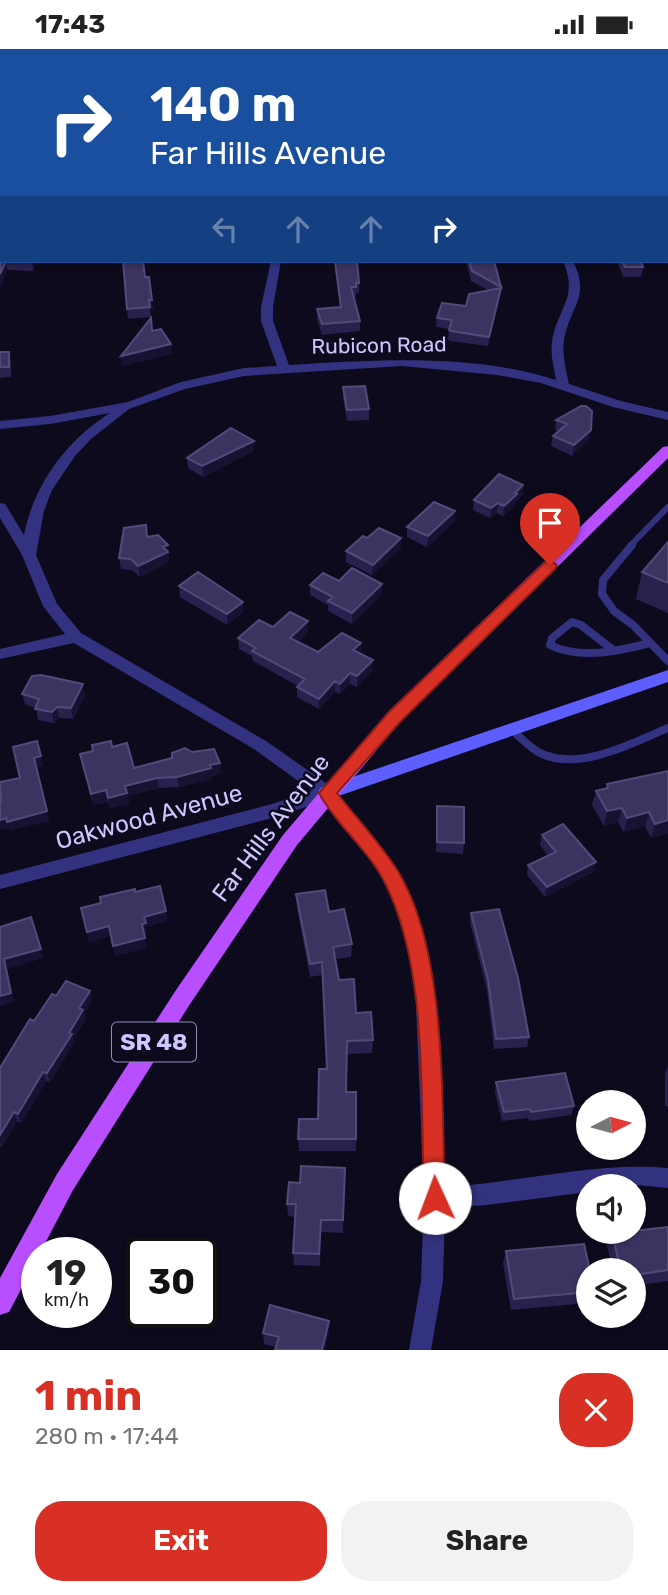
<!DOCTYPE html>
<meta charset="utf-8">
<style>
:root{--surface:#fff;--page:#f2f2f2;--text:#222;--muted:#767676;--accent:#d93025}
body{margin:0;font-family:Rubik,sans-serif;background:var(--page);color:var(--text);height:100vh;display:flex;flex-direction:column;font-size:26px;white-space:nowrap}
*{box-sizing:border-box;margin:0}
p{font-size:23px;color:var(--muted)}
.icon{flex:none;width:38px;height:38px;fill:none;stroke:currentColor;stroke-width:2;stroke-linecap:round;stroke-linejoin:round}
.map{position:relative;height:1301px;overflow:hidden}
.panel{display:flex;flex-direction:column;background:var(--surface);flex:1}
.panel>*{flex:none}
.banner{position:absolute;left:0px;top:0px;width:668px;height:214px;box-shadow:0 2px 5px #0004;background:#1a4fa0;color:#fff;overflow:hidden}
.needle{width:46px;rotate:84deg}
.controls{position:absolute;left:576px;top:1041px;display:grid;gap:14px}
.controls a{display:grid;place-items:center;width:70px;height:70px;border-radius:50%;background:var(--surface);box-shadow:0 2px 5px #0004;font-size:35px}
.speed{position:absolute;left:21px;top:1188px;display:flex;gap:14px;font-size:35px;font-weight:700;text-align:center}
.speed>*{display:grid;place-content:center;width:91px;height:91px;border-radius:50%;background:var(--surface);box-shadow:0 2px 5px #0004;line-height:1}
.speed small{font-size:18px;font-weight:400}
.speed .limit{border:4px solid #111;border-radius:10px;background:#fff;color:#111}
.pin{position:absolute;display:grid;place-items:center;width:60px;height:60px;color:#fff;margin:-72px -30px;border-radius:50% 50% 50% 0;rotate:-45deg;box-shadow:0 0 7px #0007}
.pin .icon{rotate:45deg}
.me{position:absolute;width:77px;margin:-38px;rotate:358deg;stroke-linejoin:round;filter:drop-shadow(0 0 5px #0008)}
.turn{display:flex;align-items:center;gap:24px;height:147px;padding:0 35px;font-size:32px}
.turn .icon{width:91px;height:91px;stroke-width:2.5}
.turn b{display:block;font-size:49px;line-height:60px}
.lanes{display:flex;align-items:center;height:66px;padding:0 35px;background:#0003;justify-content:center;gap:35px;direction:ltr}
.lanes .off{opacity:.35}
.round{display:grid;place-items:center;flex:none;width:74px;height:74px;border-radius:28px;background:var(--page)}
.overview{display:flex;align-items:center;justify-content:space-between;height:119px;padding:0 35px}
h1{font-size:42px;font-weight:700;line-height:52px;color:var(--accent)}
.button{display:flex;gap:14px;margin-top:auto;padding:14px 35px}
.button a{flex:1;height:80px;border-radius:28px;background:var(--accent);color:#fff;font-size:28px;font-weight:700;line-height:80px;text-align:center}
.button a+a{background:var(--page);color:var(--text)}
.status{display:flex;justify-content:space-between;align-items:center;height:49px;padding:0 35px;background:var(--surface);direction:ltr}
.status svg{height:19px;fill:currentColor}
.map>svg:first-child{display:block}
</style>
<div class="status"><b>17:43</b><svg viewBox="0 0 49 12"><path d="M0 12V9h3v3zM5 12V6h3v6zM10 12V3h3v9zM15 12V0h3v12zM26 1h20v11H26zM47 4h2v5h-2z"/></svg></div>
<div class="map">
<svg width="668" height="1301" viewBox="0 0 668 1301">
<rect width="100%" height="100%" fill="#0d0a1e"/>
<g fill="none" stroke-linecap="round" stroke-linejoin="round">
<path stroke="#333280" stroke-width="6" d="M630 497 668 458"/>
<path stroke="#333280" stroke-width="8" d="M632 496 603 531 602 545 614 562 633 576 668 612
M613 601 581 576 572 573 552 589 550 596C581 611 618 602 650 594
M512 681C521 689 531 700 542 705 581 722 632 694 668 679"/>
<path fill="#333280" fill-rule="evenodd" d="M419 0H468L417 2Z
M2 18V24L0 25V19Z
M667 103H668V109H667Z
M0 130H2V136H0Z
M0 150H2V156H0Z
M271 212H281L273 258V272L289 316C375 311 472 304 556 331 554 318 550 305 552 292 558 258 579 249 563 212H573C591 248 570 257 564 291 562 306 566 321 569 335L621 352 668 363V371L613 358 541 334 497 326 402 317 244 327 185 340 129 360 91 390 75 407 52 441 44 462 36 506 57 555 81 584 266 692 333 739 382 799 407 841 422 880 433 931 445 1138C517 1134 598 1112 668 1119V1139L637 1136 588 1138V1143L486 1156 445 1159 443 1232 431 1301H409L421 1232 424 1149 415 931 404 880 393 848 370 809 324 752 272 769 0 840V826L272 755 312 742 254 700 74 594 0 610V600L65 585 43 557 22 506 0 469V454L5 455 24 486C34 435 67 391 110 364L50 375 0 380V372L50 367 128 353 181 333 244 319 277 317 261 272V258Z"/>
<path fill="#5e5eff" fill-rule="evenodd" d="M604 0H614L615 2H605Z
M667 97H668V106H667Z
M668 621V633L327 751 320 749 318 744 320 739Z"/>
<path fill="#b94eff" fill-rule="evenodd" d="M668 397V409L401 672 297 796 190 955 73 1141 40 1204H37V1210L9 1263 0 1266V1229L57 1125 176 941 283 786 389 662 663 398Z"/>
</g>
<path fill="#29214d" d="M0 172 2 212H37L33 222 7 221 0 239Z
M334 212H357L359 234V244H356V248H354L360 272V282L322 286 317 270V260L340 258Z
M466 212H494L501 239 500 248 488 297 450 292 448 291 449 280 436 278 437 269 466 257 488 241 471 232Z
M617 212H641L643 218 641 228H623Z
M145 228 154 261H150L151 268 128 270 127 260Z
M0 303H9L11 313V328L0 329Z
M343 338 369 360V371L347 372 343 349Z
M581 357 589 391 572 407 551 397 553 387 558 382 555 381 556 371Z
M254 392V402L203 428 188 419 187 409Z
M523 436 522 446 516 452V455L503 467 497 464 490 469 473 461 474 451Z
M455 462 454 473 427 498 407 488V478Z
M148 488 168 496 169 513 140 528 132 521 121 520 119 509Z
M367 489H401V499L372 526 346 513V502Z
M668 493V564L636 550 642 523Z
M339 532 382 535V545L352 575 328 562V556L310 546V536Z
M179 537 243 564 227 576 180 548Z
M308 572V583L298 593 318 603 361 604 372 622 357 638 350 635 340 645 335 643 319 660 297 648V638L298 637 253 612 252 607 239 600 238 589 273 578Z
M22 645 85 646 73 670 59 669 54 674 38 671 36 659 25 655Z
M80 705 134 719 221 724 212 727V730L179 738 159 739 128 747 129 755 110 759 108 752 93 756Z
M668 722V784L651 789 645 777 624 783 618 773 604 777 592 756 596 742 606 740 607 735Z
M437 757 464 794 463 805 436 803Z
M542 786 596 813 593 823 545 848 527 826 528 816 548 806 540 796Z
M296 845 329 863 352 895 351 908 336 910 339 931 356 964 373 991 372 1004 347 1005 346 1043H356V1102H299L298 1090 318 1070 327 1020 322 926 310 928 297 859Z
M471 864 529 988 527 998 494 1000 487 941 470 874Z
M56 947 92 952 84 965 86 970 73 990 74 994 50 1033 46 1032 21 1074 17 1072 2 1098 0 1097V1019L34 972Z
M668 1017V1057H665V1025Z
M496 1033 574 1057 571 1066 529 1072 528 1069 502 1072 495 1043Z
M345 1119 343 1184 321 1183 320 1217 294 1216 293 1204 295 1168 288 1167 287 1155 300 1134Z
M668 1178V1232L634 1237V1222H613L607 1197 612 1185Z
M506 1202 588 1222V1254L511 1261 503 1214Z
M329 1272V1283L325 1301H275L276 1298 264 1295 263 1284Z"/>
<path fill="#171132" d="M6 212 7 221 0 239V225Z
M32 212H37L33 222 32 213Z
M501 239 500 248 488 297 489 288Z
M149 251H152L154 261H150Z
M171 295 172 305 122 317 121 307Z
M591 381 589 391 572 407 574 396Z
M254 392V402L203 428 202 417Z
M523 436 522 446 516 452V455L503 467 504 457Z
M498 454 497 464 490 469 491 459Z
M455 462 454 473 427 498 428 487Z
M401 489V499L372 526 373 516Z
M168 496 169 513 140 528 138 517 163 498Z
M382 535V545L352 575V564Z
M243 553V564L227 576V565Z
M308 572V583L290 599V589Z
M361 594V604L353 612V601Z
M373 611 372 622 357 638V627Z
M350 624V635L340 645V635Z
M335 632V643L319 660V650Z
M83 635 85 646 73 670 71 659Z
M57 658 59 669 54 674 52 663Z
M41 707 43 717 36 719 34 709Z
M220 714 221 724 212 727V730L179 738 177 728Z
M157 729 159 739 128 747 129 755 110 759 108 749 125 737Z
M106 741 108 752 93 756 91 745Z
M622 759 618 773 604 777 607 762Z
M47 762 50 772 10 782 9 779 0 781V771Z
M649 763 645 777 624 783 627 769Z
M668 771V784L651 789 655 775Z
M596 813 593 823 545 848 547 838Z
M166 862 168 872 146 878 147 884 144 885 142 875 144 868Z
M109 877 111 887 89 893 87 883Z
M145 889 147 899 115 907 113 897Z
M41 900 44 909 7 920 14 953 0 957V947L4 910Z
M90 942 92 952 84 965 86 970 73 990 74 994 50 1033 47 1024 69 984 79 959Z
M43 1023 46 1032 21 1074 18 1065Z
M14 1063 17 1072 2 1098 0 1094V1086Z
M329 1272V1283L325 1301H322Z"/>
<path fill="#3b3360" stroke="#524a79" stroke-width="2" d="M95 0H114L115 2H96Z
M536 0H579L580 2H537Z
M667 136 668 138V172L667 171Z
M2 171V212H32H6L0 225V172Z
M123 212H143L145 228H149L152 251H149L150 258 127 260Z
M335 212H357L359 234H356V238H351L360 272 322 275 317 260 341 258Z
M469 212H494L501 238 472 222Z
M622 212H641L643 218H625Z
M501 239 489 288 451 282 449 281 452 271 437 269 442 254 466 257 469 245Z
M151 269 152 282 161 280 171 295 121 307Z
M0 303H9V318H0Z
M365 337 369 360 347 361 343 338Z
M581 357H586L592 362 591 381 574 396 553 387 567 375 556 371Z
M231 379 254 392 202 417 187 409Z
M499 425 523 436 515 444 517 445 504 457 498 454 491 459 474 451Z
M434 453 455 462 428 487 407 478Z
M146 476 147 488 158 486 168 496 163 498 168 503 138 517 131 510 119 509 124 479Z
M379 479 401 489 373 516 346 502 363 487 367 489Z
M668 493V534L642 523Z
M352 519 382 535 352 564 328 552 333 548 310 536 323 524 339 532Z
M198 523 243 553 227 565 179 537Z
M290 563 308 572 290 589 318 603 342 584 361 594 353 601 373 611 357 627 350 624 340 635 335 632 319 650 297 638 305 630 252 602 256 599 238 589 259 571 273 578Z
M41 626 83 635 71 659 57 658 52 663 35 660 39 650 22 645 32 627Z
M37 692 41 707 34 709 47 762 7 773 6 769 0 771V752H1L0 733 20 729 13 698Z
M111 692 112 698 127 694 134 719 172 709V704L185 699 192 703 214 700 220 714 210 716 211 719 177 728 157 729 125 737 127 744 108 749 106 741 91 745 80 705 93 702 92 696Z
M668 722V771L655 775 649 763 627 769 622 759 607 762 596 742 608 739 607 735Z
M437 757 464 758V794L437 793Z
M563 775 596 813 547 838 528 816 556 803 542 786Z
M160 837 166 862 144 868 146 874 142 875 145 889 113 897 109 877 87 883 81 859 101 854 100 848 135 840V843Z
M325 841 329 863 344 860 352 895 333 898 339 931 354 930 356 964 371 963 373 991 347 992 346 1043H356V1090H298L299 1070H318L319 1020H327L322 913 310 915 296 845Z
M499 860 518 929 529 988 496 990 488 931 471 864Z
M31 868 41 900 4 910 11 944 0 947V878Z
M66 932 90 942 79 959 83 961 69 984 72 985 47 1024 43 1023 18 1065 14 1063 0 1086V1019L30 970 34 972 52 945 56 947Z
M565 1024 574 1057 531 1063 530 1060 504 1063 496 1033Z
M301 1117 345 1119 343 1171H321L319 1205 293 1204 296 1155H287L289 1133 300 1134Z
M668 1178V1221L634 1226V1222H621L612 1185 634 1183V1182Z
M584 1195 590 1222H588V1243L514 1250 506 1202Z
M270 1256 329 1272 322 1301H275L279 1288 263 1284Z"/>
<path fill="#d93025" stroke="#8d1f18" stroke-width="2" d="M550 511 557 516 555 520 401 672 337 744C357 770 382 796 399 824 448 907 441 1054 445 1149L442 1156 435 1160 427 1156 424 1149C420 1052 429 921 385 834 369 801 336 776 319 744L389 663 545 513Z"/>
<g text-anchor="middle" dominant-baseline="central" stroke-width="5" stroke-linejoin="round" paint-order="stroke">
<g font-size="21" fill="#ccc7ff" stroke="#0d0a1e">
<text transform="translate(379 296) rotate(-1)">Rubicon Road</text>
</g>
<rect fill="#0d0a1e" stroke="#938ebc" stroke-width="2" x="112" y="973.5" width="84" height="39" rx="5"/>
<g font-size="23" font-weight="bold" fill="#ccc7ff">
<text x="154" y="993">SR 48</text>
</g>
<g font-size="24" fill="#ccc7ff" stroke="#0d0a1e">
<text transform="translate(149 768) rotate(-15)">Oakwood Avenue</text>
<text transform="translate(271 779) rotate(-53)">Far Hills Avenue</text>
</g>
</g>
</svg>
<div class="controls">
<a><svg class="needle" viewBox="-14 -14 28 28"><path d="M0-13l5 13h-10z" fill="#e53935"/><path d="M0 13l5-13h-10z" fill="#767676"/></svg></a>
<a><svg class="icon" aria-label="sound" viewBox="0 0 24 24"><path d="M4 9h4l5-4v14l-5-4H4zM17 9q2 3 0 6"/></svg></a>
<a><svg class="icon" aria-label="layers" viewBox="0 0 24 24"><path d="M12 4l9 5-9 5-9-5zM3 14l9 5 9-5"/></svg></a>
</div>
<div class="speed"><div>19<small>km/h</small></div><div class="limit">30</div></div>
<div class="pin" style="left:550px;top:516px;background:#d93025"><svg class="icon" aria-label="arrive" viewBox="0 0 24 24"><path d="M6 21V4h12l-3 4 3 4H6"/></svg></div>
<svg class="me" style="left:435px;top:1149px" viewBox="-20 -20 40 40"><circle r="19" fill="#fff"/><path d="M0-13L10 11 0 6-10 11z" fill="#d93025"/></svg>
<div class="banner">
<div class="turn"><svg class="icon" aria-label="right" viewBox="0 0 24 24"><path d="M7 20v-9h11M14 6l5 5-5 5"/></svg><div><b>140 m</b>Far Hills Avenue</div></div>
<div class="lanes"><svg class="icon off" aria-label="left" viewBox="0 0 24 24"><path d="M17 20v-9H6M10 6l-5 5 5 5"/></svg><svg class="icon off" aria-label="ahead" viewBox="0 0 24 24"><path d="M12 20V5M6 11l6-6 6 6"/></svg><svg class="icon off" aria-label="ahead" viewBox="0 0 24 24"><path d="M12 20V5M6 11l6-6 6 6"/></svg><svg class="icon" aria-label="right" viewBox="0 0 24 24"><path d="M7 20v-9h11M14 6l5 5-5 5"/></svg></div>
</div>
</div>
<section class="panel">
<div class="overview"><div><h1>1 min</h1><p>280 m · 17:44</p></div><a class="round" style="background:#d93025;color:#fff"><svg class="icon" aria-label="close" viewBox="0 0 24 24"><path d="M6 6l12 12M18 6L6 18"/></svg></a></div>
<div class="button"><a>Exit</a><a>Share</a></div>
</section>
